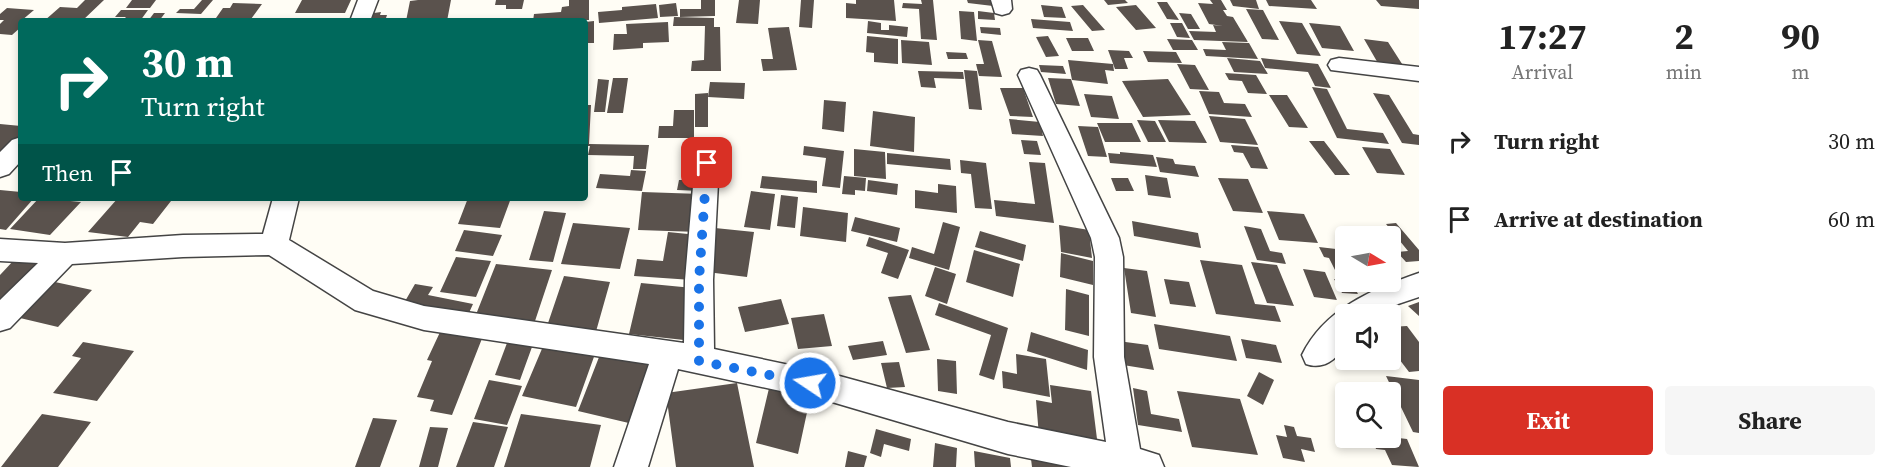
<!DOCTYPE html>
<style>
:root{--surface:#fff;--page:#f6f6f6;--text:#222;--muted:#767676;--accent:#d93025}
body{margin:0;font-family:"Source Serif 4",serif;background:var(--page);color:var(--text);height:100vh;display:flex;flex-direction:column;font-size:22px;white-space:nowrap}
*{box-sizing:border-box;margin:0}
p{font-size:20px;color:var(--muted)}
.icon{flex:none;width:33px;height:33px;fill:none;stroke:currentColor;stroke-width:2;stroke-linecap:round;stroke-linejoin:round}
.map{position:relative;flex:1;overflow:hidden}
.details{display:flex;flex-direction:column;background:var(--surface);width:480px}
.details>*{flex:none}
.hud{position:absolute;left:18px;top:18px;width:570px;height:183px;border-radius:6px;box-shadow:0 3px 9px #0003;background:#00695c;color:#fff;overflow:hidden}
.needle{width:39px;rotate:100deg}
.tools{position:absolute;left:1335px;top:226px;display:grid;gap:12px}
.tools a{display:grid;place-items:center;width:66px;height:66px;border-radius:6px;background:var(--surface);box-shadow:0 3px 9px #0003;font-size:30px}
.pin{position:absolute;display:grid;place-items:center;width:51px;height:51px;color:#fff;margin:-26px;border-radius:12px;box-shadow:0 3px 9px #0006}
.me{position:absolute;width:66px;margin:-33px;rotate:282deg;stroke-linejoin:round;filter:drop-shadow(0 0 4px #0008)}
.turn{display:flex;align-items:center;gap:21px;height:126px;padding:0 24px;font-size:27px}
.turn .icon{width:78px;height:78px;stroke-width:2.5}
.turn b{display:block;font-size:42px;line-height:51px}
.then{display:flex;align-items:center;height:57px;padding:0 24px;background:#0003;gap:12px;font-size:22px}
.eta{display:flex;justify-content:space-evenly;align-items:center;height:102px;text-align:center}
.eta b{font-size:36px;font-weight:700;line-height:42px}
.primary-button{display:flex;gap:12px;margin-top:auto;padding:12px 24px}
.primary-button a{flex:1;height:69px;border-radius:6px;background:var(--accent);color:#fff;font-size:24px;font-weight:700;line-height:69px;text-align:center}
.primary-button a+a{background:var(--page);color:var(--text)}
ul{padding:0;list-style:none}
li{display:flex;align-items:center;gap:18px;height:78px;padding:0 24px}
li div{flex:1}
li b{display:block;font-size:22px}
li em{font-style:normal}
main{display:flex;flex:1;min-height:0}
.map>svg:first-child{display:block}
</style>
<main>
<div class="map">
<svg width="1419" height="467" viewBox="0 0 1419 467">
<rect width="100%" height="100%" fill="#fffdf5"/>
<path fill="#5a524d" d="M85 0H104L82 21H44L60 7 77 8Z
M132 0H156L150 8H126Z
M202 0H213L201 14 176 13 180 9H194Z
M302 0H351L345 13H295Z
M418 0H451L447 21H406L410 1Z
M496 0H524L522 9H506V5H495Z
M569 0H589V20L533 21 534 14 561 12 562 7 569 6Z
M701 0H715V16L680 17V9H701Z
M739 0H760L758 24 736 23Z
M801 0H814L812 28 799 27Z
M856 0H894L896 21 846 18V3L856 4Z
M921 0H933L937 40 921 39 919 9 902 8 903 3 922 4Z
M967 0H992L993 6 968 3Z
M1104 0H1125L1128 3 1108 5Z
M1210 0H1221L1227 10H1223L1227 16 1233 17 1248 42 1194 40 1189 31 1216 32 1213 25 1223 26 1209 24 1198 3 1213 4Z
M1230 0H1256L1259 9 1233 6Z
M1266 0H1311L1317 9 1269 6Z
M1376 0H1419V9L1381 6Z
M1157 2H1167L1179 20 1167 19Z
M233 3 262 4 251 19 216 18 223 8H230Z
M676 3 678 16 660 17 659 5Z
M656 4 658 18 599 23 598 12 622 10V7Z
M1041 5 1062 7 1066 18 1044 17Z
M1083 5 1105 30 1092 31 1071 6Z
M1136 5 1156 28 1136 30 1116 7Z
M7 8 34 10 21 21V27L12 35 0 34V24L4 20H0V14Z
M1246 9 1263 10 1279 40 1262 39Z
M121 10H148L140 21H122L126 17H115Z
M959 11 974 12 977 41 961 39Z
M978 11 994 13 995 20 978 19Z
M381 12 380 15H387L385 21H371L374 13Z
M154 13H165L159 21H148Z
M1179 13 1191 14 1200 29H1188Z
M674 17 714 18V27H720L721 71H691L692 61 704 60 705 26H673Z
M1031 19 1070 22 1073 31 1033 28Z
M594 21V43H587L585 22Z
M868 21 881 23V30H889V25L908 27 907 37 867 33Z
M1279 21 1302 23 1321 56 1297 54Z
M668 22 669 42 643 43V48L613 50 614 34H627L626 24Z
M1170 23H1182L1190 38 1177 37Z
M1309 23 1340 26 1354 51 1322 48Z
M789 27 797 70 763 71 761 59H773L768 28Z
M980 27 1000 28 1001 35 981 33Z
M867 36 898 39V64L874 62V53L866 52Z
M1048 36 1059 56 1046 57 1036 37Z
M1066 38H1088L1094 51H1072Z
M1167 39 1192 40 1198 50H1173Z
M1364 39 1388 42 1404 67 1379 65Z
M901 40 929 42 932 65 902 63Z
M978 40 992 41 1002 77 979 76 976 64H984Z
M1222 42 1249 43 1258 59 1206 56 1203 49 1226 50Z
M1108 50 1129 51 1133 58H1124L1128 69H1115Z
M1143 51 1176 52 1182 63 1148 62Z
M946 52 966 53 968 59H948Z
M1227 58 1260 61 1268 74 1234 72Z
M1261 58 1318 64 1331 88 1315 86 1308 72 1265 68Z
M1068 60 1113 64 1114 71 1105 70 1108 84 1072 80Z
M1177 64 1195 65 1209 90 1190 89Z
M1039 65 1063 66 1066 74 1041 72Z
M964 70 977 71 982 110 969 109Z
M918 71 963 72 964 79 934 78 936 88 921 87Z
M1225 73 1256 75 1267 94 1248 93 1242 81 1229 80Z
M613 78H628L623 113H607Z
M1048 78 1071 79 1080 106 1056 104Z
M598 79 609 80 605 112H594Z
M1168 79 1191 115 1143 117 1122 81Z
M710 82 745 83 744 99 708 97Z
M1312 87 1327 89 1347 129 1383 133 1389 144 1337 138Z
M1000 88H1023L1033 117 1010 116Z
M1199 91 1219 92 1224 103 1245 104 1252 117 1209 114Z
M708 93V127H695V94Z
M1373 93 1389 95 1413 134 1419 135V145L1402 143Z
M1084 94 1112 96 1119 119 1091 117Z
M1269 95H1287L1308 128 1289 127Z
M824 100 846 102 844 132 822 129Z
M585 105H591L589 144 649 145 646 169H633L634 156 588 155 590 146H585Z
M674 110H694V138H658L659 126H673Z
M873 111 915 117 914 152 870 146Z
M1209 116 1245 119 1258 145 1220 142Z
M1009 119 1040 122 1043 136 1012 134Z
M1137 120 1155 121 1166 142H1148Z
M1158 120 1195 121 1207 143 1169 142Z
M1097 123H1132L1141 142H1105Z
M0 124 21 126V138L0 159Z
M1078 126 1098 127 1107 157 1088 156Z
M1021 140 1037 141 1041 155 1024 154Z
M1309 141H1324L1350 175H1335Z
M1231 145 1258 147 1268 169 1251 168 1243 153 1234 152Z
M804 146 844 151 840 188 822 186 826 158 803 155Z
M1362 147 1390 149 1405 175 1377 173Z
M854 149 885 152 886 179 854 176Z
M1120 152 1153 155 1157 167 1110 163 1108 153 1120 154Z
M887 153 950 159 951 170 887 164Z
M1156 157 1173 159 1175 164 1195 166 1199 177 1160 172Z
M960 160 986 163 992 209 975 208 971 174 961 173Z
M1029 162 1045 163 1054 223 996 216 994 200 1035 204Z
M691 164 704 165 701 191 677 190 679 180H688Z
M631 170 646 171 642 191 596 188 600 174 630 176Z
M1145 175 1167 178 1171 198 1148 195Z
M762 176 817 181V193L760 188Z
M844 176 866 178 865 191 855 190V195L842 194Z
M1111 178H1128L1134 191H1116Z
M1218 178 1248 179 1263 213 1233 211Z
M868 180 898 184 897 195 867 191Z
M938 184 956 186 957 213 915 208V190L938 193Z
M0 190 21 192V198H34L6 230 0 229Z
M751 191 775 194 770 230 744 227Z
M642 192 701 194 699 232 638 230Z
M781 195 798 197 795 228 777 226Z
M39 198 81 202 50 235 10 229Z
M118 198H146L171 201 153 224 140 222 128 237 88 232Z
M468 198H511L500 228 458 224Z
M803 207 848 213 846 242 800 236Z
M544 211 566 213 553 262 529 260Z
M1267 211 1304 214 1318 243 1279 240Z
M855 217 900 228 897 242 851 231Z
M1132 221 1198 233 1201 248 1134 236Z
M943 222 960 227 949 270 909 258 912 247 934 254Z
M573 223 630 228 620 269 561 264Z
M1396 223 1419 250V261L1406 262 1397 252 1408 251 1386 224Z
M1059 225 1089 230 1092 258 1061 252Z
M1244 226 1261 229 1270 251 1282 253 1286 264 1257 260Z
M715 228 754 232 747 277 707 272Z
M464 230 502 235 493 256 455 251Z
M980 231 1026 245 1023 261 975 247Z
M668 232 698 235 692 280 634 276 637 259 663 261Z
M869 237 909 250 898 279 881 273 888 253 866 246Z
M1319 247 1336 249 1346 267V273L1336 272 1329 258 1324 257Z
M974 250 1020 264 1013 297 966 282Z
M1061 253 1093 261V285L1060 277Z
M456 257 491 261 476 297 440 292Z
M15 259 42 264 0 309V275Z
M1200 260 1242 265 1255 304 1275 306 1281 322 1216 314Z
M1251 262 1277 265 1294 306 1267 303Z
M496 264 552 270 534 324 475 317Z
M935 267 956 274 947 304 925 296Z
M1124 268 1147 271 1156 317 1131 313Z
M1303 269 1325 272 1337 300 1314 297Z
M564 276 610 282 595 335 546 329Z
M1164 279 1189 282 1196 307 1170 304Z
M1334 279 1352 282 1358 294 1342 293Z
M55 282 92 290 58 327 20 318Z
M641 283 693 288 684 340 629 334Z
M415 284 433 287 428 295 473 304 468 315 404 303Z
M1066 289 1089 295V336L1065 330Z
M911 295 930 350 906 353 888 297Z
M781 299 789 324 745 332 738 307Z
M1419 302V316L1408 306Z
M939 303 1008 328 994 380 979 375 991 335 935 315Z
M824 314 832 346 798 349 791 318Z
M1154 324 1230 336 1237 361 1159 349Z
M1407 326 1419 342V371L1409 372 1390 347V327Z
M441 330 483 336 452 415 430 411 434 400 417 397 432 361 427 360Z
M1031 332 1088 350 1087 370 1027 351Z
M1241 339 1276 345 1282 363 1246 358Z
M883 341 887 355 853 360 848 346Z
M1118 341 1148 345 1154 370 1123 365Z
M83 342 134 351 97 401 53 393 81 358 72 356Z
M507 343 532 347 520 380 495 375Z
M544 344 595 354 576 407 522 396Z
M601 352 653 364 633 424 578 411Z
M1016 354 1046 359 1050 397 1003 388 1002 371 1017 374Z
M937 359 956 361 957 394 938 391Z
M899 362 905 387 887 388 881 363Z
M1259 372 1274 380 1263 405 1247 396Z
M1386 376 1419 380V433L1413 432Z
M489 380 522 386 507 425 474 419Z
M1348 382 1365 385 1368 393H1352Z
M737 383 754 467H676L666 393Z
M770 384 811 394 798 454 756 443Z
M1050 385 1091 391 1098 447 1039 436 1036 400 1052 403Z
M1133 388 1147 391 1151 414 1179 419 1182 432 1138 425Z
M1177 391 1240 399 1258 455 1192 447Z
M42 414 91 422 58 467H1Z
M521 414 601 425 590 467H504Z
M373 418 397 420 380 467H355Z
M473 422 508 427 494 467H456Z
M1284 425 1294 427 1297 436 1311 438 1315 452 1301 449 1305 462 1283 458 1276 435 1287 437Z
M430 427 448 428 438 467H419Z
M876 429 911 439 909 451 884 444 881 457 870 453Z
M1390 437 1407 439 1419 467 1392 465 1385 450 1376 449 1372 438Z
M935 443 957 448 956 467H933Z
M848 451 867 456 864 467H845Z
M974 451 1010 458 1011 467H975Z
M1031 459 1071 466V467H1032Z"/>
<g fill="none" stroke-linecap="round" stroke-linejoin="round">
<defs>
<path id="minor" d="M358 0H378L370 21H350Z
M991 0H1011L1012 9 1009 13 1002 15 995 13Z
M1339 58 1419 67V81L1331 70 1328 65 1331 60Z
M1029 68 1037 70 1040 75 1119 238 1123 257 1124 357 1140 449 1159 455 1164 467H1071L1008 454 832 402 678 369 648 467H614L649 364 424 330 355 310 269 255 183 257 72 264 10 328 0 331V300L38 263 0 261V239L65 243 183 235 263 234 273 198H299L289 240 373 291 424 306 684 343 685 280 695 163 698 157 707 154 716 157 719 163 713 280 714 349 832 374 1008 422 1106 442 1094 357 1095 257 1091 238 1018 75 1021 70Z
M21 137V161L9 174 0 177V152L12 140Z
M1419 273V297L1395 305 1381 315H1346C1346 323 1348 337 1345 344 1337 360 1323 370 1306 364L1302 355C1324 309 1373 289 1419 273Z"/>
</defs>
<use href="#minor" stroke="#444" stroke-width="3"/>
<use href="#minor" fill="#fff" fill-rule="evenodd"/>
</g>
<g fill="none" stroke-linecap="round" stroke-linejoin="round">
<path stroke="#1a73e8" stroke-width="10" stroke-dasharray="0 18" d="M707 163 699 280V361L810 383"/>
</g>
</svg>
<div class="tools">
<a><svg class="needle" viewBox="-14 -14 28 28"><path d="M0-13l5 13h-10z" fill="#e53935"/><path d="M0 13l5-13h-10z" fill="#767676"/></svg></a>
<a><svg class="icon" aria-label="sound" viewBox="0 0 24 24"><path d="M4 9h4l5-4v14l-5-4H4zM17 9q2 3 0 6"/></svg></a>
<a><svg class="icon" aria-label="search" viewBox="0 0 24 24"><circle cx="10" cy="10" r="6"/><path d="M15 15l6 6"/></svg></a>
</div>
<div class="pin" style="left:707px;top:163px;background:#d93025"><svg class="icon" aria-label="arrive" viewBox="0 0 24 24"><path d="M6 21V4h12l-3 4 3 4H6"/></svg></div>
<svg class="me" style="left:810px;top:383px" viewBox="-20 -20 40 40"><circle r="17" fill="#1a73e8" stroke="#fff" stroke-width="3"/><path d="M0-11L8 9 0 5-8 9z" fill="#fff"/></svg>
<div class="hud">
<div class="turn"><svg class="icon" aria-label="right" viewBox="0 0 24 24"><path d="M7 20v-9h11M14 6l5 5-5 5"/></svg><div><b>30 m</b>Turn right</div></div>
<div class="then">Then<svg class="icon" aria-label="arrive" viewBox="0 0 24 24"><path d="M6 21V4h12l-3 4 3 4H6"/></svg></div>
</div>
</div>
<section class="details">
<div class="eta">
<div><b>17:27</b><p>Arrival</p></div>
<div><b>2</b><p>min</p></div>
<div><b>90</b><p>m</p></div>
</div>
<ul>
<li><svg class="icon" aria-label="right" viewBox="0 0 24 24"><path d="M7 20v-9h11M14 6l5 5-5 5"/></svg><div><b>Turn right</b></div><em>30 m</em></li>
<li><svg class="icon" aria-label="arrive" viewBox="0 0 24 24"><path d="M6 21V4h12l-3 4 3 4H6"/></svg><div><b>Arrive at destination</b></div><em>60 m</em></li>
</ul>
<div class="primary-button"><a>Exit</a><a>Share</a></div>
</section>
</main>
